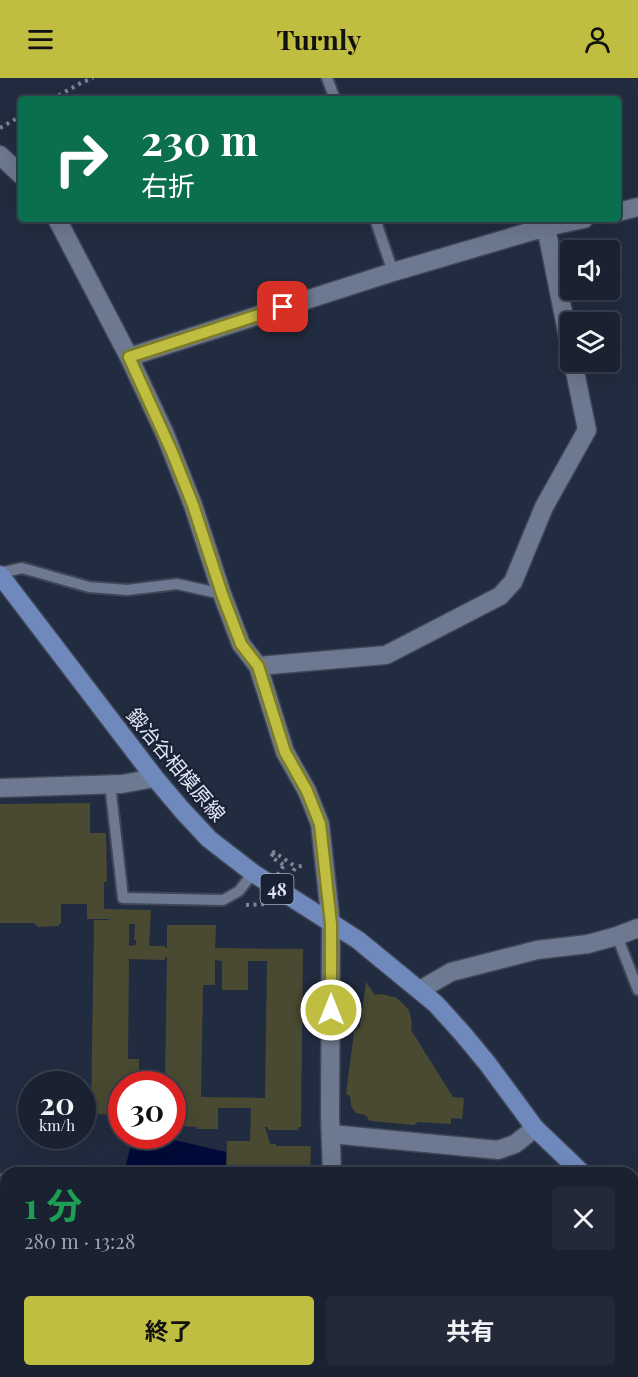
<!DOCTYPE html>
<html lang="ja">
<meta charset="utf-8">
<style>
:root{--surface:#1a2130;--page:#232938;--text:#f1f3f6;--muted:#9fa3ab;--line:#383e4c;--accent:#c0be41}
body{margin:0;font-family:"Playfair Display","Noto Sans JP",serif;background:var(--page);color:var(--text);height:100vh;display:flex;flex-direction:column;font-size:22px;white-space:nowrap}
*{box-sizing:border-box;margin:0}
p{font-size:20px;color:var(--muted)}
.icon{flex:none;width:33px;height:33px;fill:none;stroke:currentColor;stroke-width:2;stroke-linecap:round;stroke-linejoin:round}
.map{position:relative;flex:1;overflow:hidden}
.sheet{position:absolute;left:0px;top:1089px;width:639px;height:210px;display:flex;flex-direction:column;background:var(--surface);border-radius:18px 18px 0 0;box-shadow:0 6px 24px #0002,0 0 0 2px var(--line)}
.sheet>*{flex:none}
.top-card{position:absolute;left:18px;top:18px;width:603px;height:126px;border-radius:6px;box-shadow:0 6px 24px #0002,0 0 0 2px var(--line);background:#0b6e4f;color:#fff;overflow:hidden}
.tools{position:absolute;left:560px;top:162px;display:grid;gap:12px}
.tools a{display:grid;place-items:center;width:60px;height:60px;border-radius:6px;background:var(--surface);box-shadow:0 6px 24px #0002,0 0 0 2px var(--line);font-size:30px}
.speed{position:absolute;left:18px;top:993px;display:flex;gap:12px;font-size:30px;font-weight:700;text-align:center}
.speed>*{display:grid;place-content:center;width:78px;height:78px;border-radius:50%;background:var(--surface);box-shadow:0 6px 24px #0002,0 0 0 2px var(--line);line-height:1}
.speed small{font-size:15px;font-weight:400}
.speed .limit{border:9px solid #d22;background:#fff;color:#111}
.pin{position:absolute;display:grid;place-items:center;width:51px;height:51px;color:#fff;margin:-26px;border-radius:12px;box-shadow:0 3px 9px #0006}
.me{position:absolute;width:66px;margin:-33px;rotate:0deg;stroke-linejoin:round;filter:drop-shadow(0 0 4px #0008)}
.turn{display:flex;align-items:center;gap:21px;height:126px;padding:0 24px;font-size:27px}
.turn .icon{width:78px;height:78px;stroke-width:2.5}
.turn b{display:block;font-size:42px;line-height:51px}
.round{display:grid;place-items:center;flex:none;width:63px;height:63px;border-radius:6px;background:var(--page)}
.head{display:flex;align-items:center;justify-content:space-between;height:102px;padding:0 24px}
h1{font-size:36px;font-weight:700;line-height:45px;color:#1e9e55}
.primary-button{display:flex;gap:12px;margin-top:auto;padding:12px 24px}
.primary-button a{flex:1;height:69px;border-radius:6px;background:var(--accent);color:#111;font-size:24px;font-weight:700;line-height:69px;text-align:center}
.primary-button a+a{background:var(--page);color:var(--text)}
header{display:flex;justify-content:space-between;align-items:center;height:78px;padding:0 24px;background:var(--accent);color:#111;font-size:27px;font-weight:700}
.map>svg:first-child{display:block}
</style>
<header><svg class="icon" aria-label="menu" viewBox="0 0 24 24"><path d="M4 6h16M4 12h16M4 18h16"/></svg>Turnly<svg class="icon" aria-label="person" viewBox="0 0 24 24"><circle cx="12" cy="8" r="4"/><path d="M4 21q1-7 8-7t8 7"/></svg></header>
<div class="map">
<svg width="638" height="1299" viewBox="0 0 638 1299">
<rect width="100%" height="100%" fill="#222c40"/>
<path fill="#020b39" d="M134 1058H156L227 1074 226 1095H124L132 1062Z"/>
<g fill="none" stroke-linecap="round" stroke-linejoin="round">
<path stroke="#020b39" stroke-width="6" d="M0 1270 6 1272"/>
</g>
<path fill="#494a31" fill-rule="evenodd" d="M90 725V755H106L107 804H104V831L151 832 149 868H165V870H167V847H216L215 870 303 871 301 1049H298V1052H268V1049H265L270 1066H276V1068H311L310 1095H226L227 1063H250L251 1030H218V1051H197V1049L172 1048V1006H165L167 879H165V882L129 881 128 981H139V1006H122V1037L91 1036 94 842H109V841H87V826H61V845L58 848 38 849 34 845H0V726ZM129 846H135L134 862H136V867L129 868ZM215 882 222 883V912H248V883H267L265 1020 201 1019 203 907H215Z
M366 904 375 917 382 916 397 920 409 932 412 945 411 952 453 1019 464 1020 462 1041 451 1040V1046L418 1044 414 1047 370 1043 365 1037 356 1035 351 1028 350 1018 346 1016 354 954 360 949Z"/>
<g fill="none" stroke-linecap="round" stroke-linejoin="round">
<defs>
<path id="lane" d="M327 0 335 21
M375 141 393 194
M0 495 22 490 89 509 127 512 177 506 222 516
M110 706 123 820 223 822 239 813 253 795
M617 858 638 912
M0 1184 6 1137
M0 1194 6 1195
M500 1299 504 1293"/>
<path id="street" d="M0 77 21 97
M618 134 638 129
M57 141 129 279 165 356 193 427 222 516 241 566 258 588 285 674 307 713 320 746 331 846 330 1038 332 1095
M546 149 570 269
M129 279 393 194 546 149 584 141
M258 588 386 577 500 518 513 504 544 429 587 352 573 284
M0 710 122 706 155 700
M420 912 451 894 537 872 588 866 617 858 638 850
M331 1056 498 1072 515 1066 535 1050
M0 1105 6 1106
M71 1299V1293
M328 1299V1293"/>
<path id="primary" d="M0 497 155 700 182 732 209 761 253 795 358 862 436 926 463 956 487 985 535 1050 582 1095
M633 1133 638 1136"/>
</defs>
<use href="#lane" stroke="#3f4657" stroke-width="14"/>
<use href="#street" stroke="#3f4657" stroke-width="21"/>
<use href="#primary" stroke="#3f4657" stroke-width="21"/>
<path stroke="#7c8496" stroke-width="4" stroke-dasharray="3 4.5" stroke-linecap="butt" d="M52 21 81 5 93 0
M0 50 21 38
M273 776 274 774 296 789
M273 776 271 779 284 787
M289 799 296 789 306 787
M246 827 268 826
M599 1089 608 1095
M633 1110 638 1113"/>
<use href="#lane" stroke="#6d7990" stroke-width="10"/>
<use href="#street" stroke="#6d7990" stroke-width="18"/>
<use href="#primary" stroke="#7089bc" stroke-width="18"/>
<path stroke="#7c8496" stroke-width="4" stroke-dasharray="3 4.5" stroke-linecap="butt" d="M261 822 284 787"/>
</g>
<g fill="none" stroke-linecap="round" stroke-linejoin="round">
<defs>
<path id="route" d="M283 229 129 279 172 374 193 427 222 516 241 566 258 588 285 674 307 713 320 746 331 846V932"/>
</defs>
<use href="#route" stroke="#7d7c2a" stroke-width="15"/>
<use href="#route" stroke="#c0be41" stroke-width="10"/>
</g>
<g text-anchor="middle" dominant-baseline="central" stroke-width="4.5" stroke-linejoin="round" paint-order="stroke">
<rect fill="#192235" stroke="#a4aaba" stroke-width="1.5" x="260.5" y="796" width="33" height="30" rx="4.5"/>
<g font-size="18" font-weight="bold" fill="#dfe5f3">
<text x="277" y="811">48</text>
</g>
<g font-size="20" fill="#dfe5f3" stroke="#192235">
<text transform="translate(177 686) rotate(50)">鍛冶谷相模原線</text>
</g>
</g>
</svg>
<div class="tools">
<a><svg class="icon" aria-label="sound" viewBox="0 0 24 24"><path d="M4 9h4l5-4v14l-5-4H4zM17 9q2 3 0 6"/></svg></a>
<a><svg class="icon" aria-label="layers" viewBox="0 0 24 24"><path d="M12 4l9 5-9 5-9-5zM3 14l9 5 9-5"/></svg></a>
</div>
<div class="speed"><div>20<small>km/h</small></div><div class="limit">30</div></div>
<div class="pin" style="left:283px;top:229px;background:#d93025"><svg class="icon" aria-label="arrive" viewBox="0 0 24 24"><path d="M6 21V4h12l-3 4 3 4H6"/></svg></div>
<svg class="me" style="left:331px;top:932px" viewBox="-20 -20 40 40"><circle r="17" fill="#c0be41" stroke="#fff" stroke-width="3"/><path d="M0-11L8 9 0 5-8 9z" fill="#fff"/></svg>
<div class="top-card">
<div class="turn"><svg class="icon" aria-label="right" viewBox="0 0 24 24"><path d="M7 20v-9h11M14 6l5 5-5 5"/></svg><div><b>230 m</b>右折</div></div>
</div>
<section class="sheet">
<div class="head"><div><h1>1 分</h1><p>280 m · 13:28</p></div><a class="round"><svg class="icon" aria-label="close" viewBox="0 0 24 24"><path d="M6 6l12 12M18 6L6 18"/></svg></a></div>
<div class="primary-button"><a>終了</a><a>共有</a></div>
</section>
</div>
